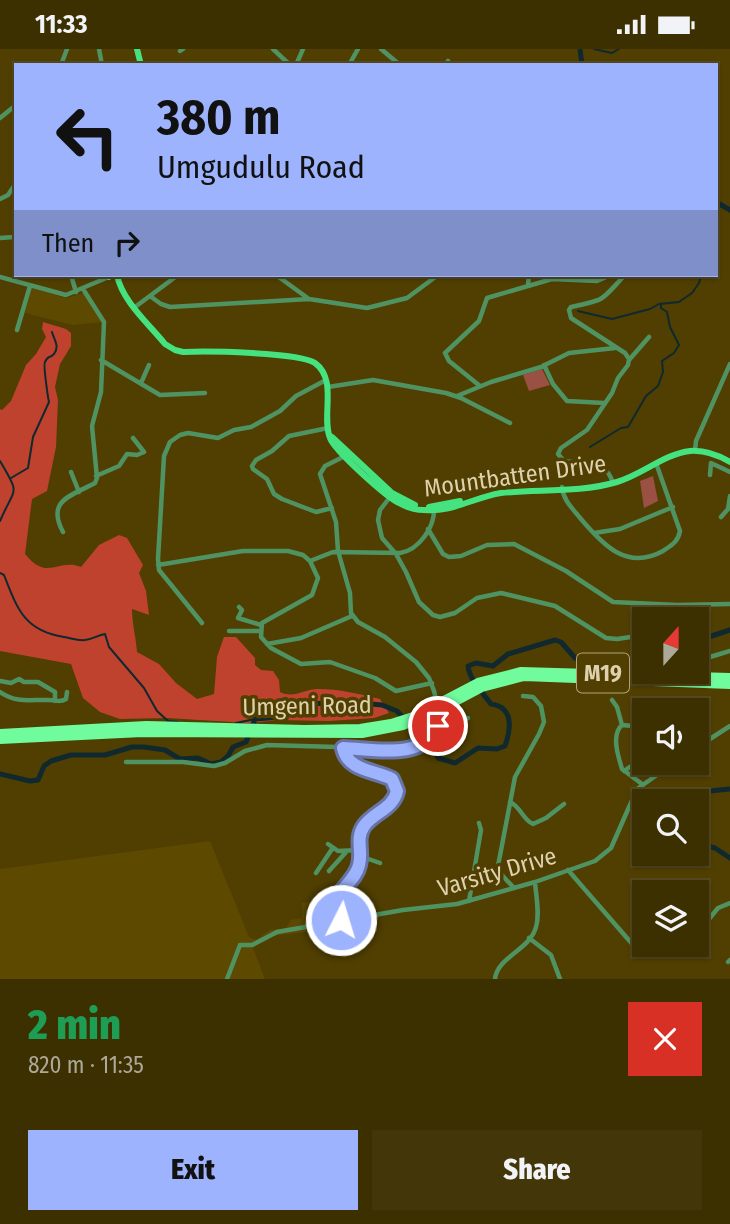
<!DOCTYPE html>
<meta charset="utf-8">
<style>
:root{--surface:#3c2f00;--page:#43370a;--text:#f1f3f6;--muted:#aca999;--line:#554a22;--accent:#9eb3fd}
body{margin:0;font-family:"Fira Sans Condensed",sans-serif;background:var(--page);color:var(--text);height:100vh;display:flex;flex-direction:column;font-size:26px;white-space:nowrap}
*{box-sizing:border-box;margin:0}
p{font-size:23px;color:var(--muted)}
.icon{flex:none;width:38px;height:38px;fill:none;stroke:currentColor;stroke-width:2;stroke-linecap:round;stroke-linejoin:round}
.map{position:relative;height:930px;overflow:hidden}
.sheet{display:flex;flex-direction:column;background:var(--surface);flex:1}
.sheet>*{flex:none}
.banner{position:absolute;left:14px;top:14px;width:704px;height:214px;border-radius:0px;box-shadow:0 2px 5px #0004,0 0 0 2px var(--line);background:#9eb3fd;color:#111;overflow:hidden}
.needle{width:46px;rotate:21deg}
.buttons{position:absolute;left:632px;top:558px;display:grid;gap:14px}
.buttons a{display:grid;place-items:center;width:77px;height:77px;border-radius:0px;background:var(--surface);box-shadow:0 2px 5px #0004,0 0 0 2px var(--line);font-size:35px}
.pin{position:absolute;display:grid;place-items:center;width:60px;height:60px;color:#fff;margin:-30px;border:4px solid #fff;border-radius:50%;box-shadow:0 2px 7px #0007}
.me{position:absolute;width:77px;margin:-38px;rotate:5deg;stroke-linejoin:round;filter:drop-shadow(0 0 5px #0008)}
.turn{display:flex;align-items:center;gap:24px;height:147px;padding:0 28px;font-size:32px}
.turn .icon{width:91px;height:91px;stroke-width:2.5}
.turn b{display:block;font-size:49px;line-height:60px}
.then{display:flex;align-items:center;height:66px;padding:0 28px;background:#0003;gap:14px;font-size:26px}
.round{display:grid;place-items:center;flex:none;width:74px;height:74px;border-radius:0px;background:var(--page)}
.overview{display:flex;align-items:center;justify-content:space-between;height:119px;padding:0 28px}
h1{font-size:42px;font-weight:800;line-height:52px;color:#1e9e55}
.cta{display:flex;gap:14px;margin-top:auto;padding:14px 28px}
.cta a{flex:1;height:80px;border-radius:0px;background:var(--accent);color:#111;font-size:28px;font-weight:800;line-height:80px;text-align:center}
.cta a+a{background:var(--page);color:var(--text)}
.status{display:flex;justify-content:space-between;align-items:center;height:49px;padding:0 35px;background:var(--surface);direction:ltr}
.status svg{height:19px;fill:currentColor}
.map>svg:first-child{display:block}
</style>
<div class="status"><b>11:33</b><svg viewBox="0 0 49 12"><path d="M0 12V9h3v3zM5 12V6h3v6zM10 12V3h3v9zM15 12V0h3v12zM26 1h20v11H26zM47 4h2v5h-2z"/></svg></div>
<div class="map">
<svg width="730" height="930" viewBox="0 0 730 930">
<rect width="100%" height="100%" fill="#503f00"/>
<path fill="#5d4900" d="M32 239 66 249 84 244 102 273 73 276 25 264Z
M210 792 249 888 256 891 270 881 286 879 291 871 302 869V854L313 852 318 871H337L332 880 326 883 317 882 272 887 253 899 265 930H0V820Z"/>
<path fill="#9a5042" d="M542 320 550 336 529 342 523 326Z
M653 427 658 452 644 459 640 432Z"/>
<path fill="#bf422e" d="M43 273 66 280 71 284V297L60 315 55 338 58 351 56 398 47 442 32 450 25 505C48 533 57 509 81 518L99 496 119 486 127 489 143 516 139 524 146 542 149 566 132 560C132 575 136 588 137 603L159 615 176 634 197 650 214 645 217 608 224 588H236L255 609V616L261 621 273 622 279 631 280 643C294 650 304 640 318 640 339 640 360 645 380 650L389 664 374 669 329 672 279 671 248 674 167 669 120 670 100 663 83 649 71 615 0 602V360L2 361 11 352 26 316 36 305 46 288 42 280Z"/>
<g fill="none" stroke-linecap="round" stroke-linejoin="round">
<path stroke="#0f292e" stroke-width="2" d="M594 0 612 4 619 0
M578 262 612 270 650 260 659 255 679 253 692 244 699 234 701 226
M590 398 621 379 628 378 646 347 658 337 663 323 662 312 674 304 679 296 670 278 667 263 661 259V255
M0 412C21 447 15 437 0 472
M11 429 28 419 33 388 49 353C48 349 43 315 45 313 48 306 49 310 54 305 60 297 54 291 52 283
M0 524 4 526C17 559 24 582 64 588 71 589 78 592 85 591 93 590 98 586 105 585L109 598 144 639 157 662 168 672 178 673
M236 674 255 670"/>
<path stroke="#0f292e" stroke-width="5" d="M580 0 582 16
M716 153 730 161
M696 592 730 581
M0 725 30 732 38 731 44 717 51 712 71 706H105L132 698H144L165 701 180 710 198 709 211 715 221 713 228 707 233 698 246 693 255 670 281 668 312 654 327 655 339 652 382 656 397 662 414 680 417 688 436 699 438 709 455 714 478 699 497 700 505 697C511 680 514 658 491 655 483 644 469 630 468 617L476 614 493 617 508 605 555 591 561 593 575 609 585 613 634 615 644 611
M685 752 710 742 730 740
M696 794 715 799 730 809"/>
<path stroke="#509363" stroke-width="4.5" d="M99 0 102 16
M273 0 290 16
M381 0 400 16
M180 2 183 0
M61 16 67 0
M296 16 303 0
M349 16 358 0
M445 16 448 12
M0 69 16 56
M0 150 8 146 16 134
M0 189 14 188
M71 226 76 243
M276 226 309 250
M0 228 66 246 111 227
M528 236 529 226
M150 247 161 255 170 258 309 250 367 259 407 249 438 226
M135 258 178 226
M17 281 30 237
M101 311 160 346 205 344
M629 311 649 288
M544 316 553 335 567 352 604 354
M141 334 149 316
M480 337 449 312 445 304 479 272 487 249 552 230 597 232 611 226
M328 338 373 331 446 344 461 349 510 374
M457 347 491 333 541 318 569 304 615 299
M328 379 289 387 272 402 256 411 252 417 253 420 267 430 274 445 282 450 316 463 332 459
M695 402 696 392 730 315
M345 407 325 417 320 425 336 473 338 502 350 544 351 564 358 573 385 588 416 613 429 629 434 642
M71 423 79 443
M710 426 711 414 730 423
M96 427 119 417 127 405 137 406 144 403 133 389
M613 434C605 408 584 416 564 412L558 405 561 399 587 381 612 344 618 329 628 316 629 310 625 304 571 269 569 261 571 258C608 250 600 252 625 226
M562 438C563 451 573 460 581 470 603 496 627 522 663 502 672 496 678 493 680 482L656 414
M390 448 380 461 378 471 382 489 396 505 406 523 419 553 433 566 440 568 455 564 477 549 501 544 555 557 606 589 617 590 644 586
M721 468 728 460 730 447
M428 480 443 505 449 508 461 507 487 496 514 495 566 522 613 553 677 556 730 555
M63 483C46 451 71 447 95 434L97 429 92 377 101 343 104 273 83 240
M594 484 620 480 673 458
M310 512 333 503 400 504C419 501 435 478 434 459
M158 516 243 502H288L303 506 310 512 318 529 312 546 262 574 261 588 271 599 301 615 330 613 375 629 396 642 432 634
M239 558 242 561 238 569 261 576
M696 570 700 564V556
M202 574 159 521 158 510 164 407 170 393 180 386 188 384 218 389 234 381 251 378 280 362 296 347 326 331
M229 582H260
M267 595 301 589 352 567
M710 608 730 602
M0 632 11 634 19 630 24 633H38L55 643V652
M0 643C18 655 31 650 50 651 57 651 59 654 66 650L67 643
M612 651 617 658 622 676
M440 669H468
M696 699 730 677
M126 713H183L214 717 225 714 245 702 267 696 408 700C427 697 438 684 440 666
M624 722 644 708
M642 735 622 720C618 707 611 685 622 676L644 678
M510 753C521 758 523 771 533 775L546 769 564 755
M328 795 338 802 359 801
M360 807 380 814
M568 821 640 904 657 907 679 896
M329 822 347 802
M316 824 332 800
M514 839 500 824 498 817 515 728 539 685 544 673 541 657 533 648 523 647
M469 852 481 781 479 774
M341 873 335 853C340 839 356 830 359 816 363 800 354 787 367 773 378 762 394 758 397 742L392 730C374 721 348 722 343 699
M696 886 718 859 730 854
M529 889 551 906 560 930
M728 913 730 911
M227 930 240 896H252L277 883 403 861 457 855 535 833 595 812 611 799 637 740 674 714
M495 930C497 908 530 901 536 878 540 865 536 847 535 833"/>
<path stroke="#44e380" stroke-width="6" d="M137 0 141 16
M117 226C122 252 149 275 165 295L175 301 183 303C206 302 299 303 315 314 338 331 321 366 330 389 334 401 386 448 399 454 406 458 416 461 424 461 451 464 475 448 501 444 540 440 579 444 617 433 642 426 664 405 690 402 704 401 718 406 730 413
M109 228 111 226
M332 388 392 444 415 456
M429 458 460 452"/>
<path stroke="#70fb9d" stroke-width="8" d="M0 684 146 676 305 680 360 679 391 674 413 667 478 633 521 622 730 628
M0 691 142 684 362 685 403 677 435 664 482 639 524 628 730 636"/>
<path stroke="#509363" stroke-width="4.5" d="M434 642 440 666"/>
</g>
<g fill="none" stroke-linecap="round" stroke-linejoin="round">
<defs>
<path id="route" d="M341 871 335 853C341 839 356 830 359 816 363 802 355 790 364 777 374 763 393 760 397 742L392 730C374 721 348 722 343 699 374 700 422 712 438 677"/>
</defs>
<use href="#route" stroke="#6774a4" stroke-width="18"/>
<use href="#route" stroke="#9eb3fd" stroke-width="12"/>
</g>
<g text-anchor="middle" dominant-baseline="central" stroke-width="7" stroke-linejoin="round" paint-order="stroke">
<rect fill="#503f00" stroke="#b3a57a" stroke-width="2" x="577" y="604.5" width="52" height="39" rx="5"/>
<g font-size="23" font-weight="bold" fill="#ddd1ae">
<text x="603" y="624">M19</text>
</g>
<g font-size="24" fill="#ddd1ae" stroke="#503f00">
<text transform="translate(515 427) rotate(-8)">Mountbatten Drive</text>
<text transform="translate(307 657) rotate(-1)">Umgeni Road</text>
<text transform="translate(497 823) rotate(-16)">Varsity Drive</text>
</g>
</g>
</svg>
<div class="buttons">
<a><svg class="needle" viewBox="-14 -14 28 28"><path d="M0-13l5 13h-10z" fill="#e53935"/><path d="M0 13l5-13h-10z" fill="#aca999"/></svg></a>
<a><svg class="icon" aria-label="sound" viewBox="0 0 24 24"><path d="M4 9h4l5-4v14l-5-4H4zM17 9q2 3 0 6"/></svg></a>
<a><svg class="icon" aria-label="search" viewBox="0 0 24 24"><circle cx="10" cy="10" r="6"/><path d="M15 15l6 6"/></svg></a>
<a><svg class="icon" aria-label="layers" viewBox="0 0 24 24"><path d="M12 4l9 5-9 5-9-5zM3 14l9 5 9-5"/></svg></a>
</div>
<div class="pin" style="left:438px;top:677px;background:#d93025"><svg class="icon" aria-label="arrive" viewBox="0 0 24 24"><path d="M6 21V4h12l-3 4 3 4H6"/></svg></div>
<svg class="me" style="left:341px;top:871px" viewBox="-20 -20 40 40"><circle r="17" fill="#9eb3fd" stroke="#fff" stroke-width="3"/><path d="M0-11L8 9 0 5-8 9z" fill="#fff"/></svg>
<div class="banner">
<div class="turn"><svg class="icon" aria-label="left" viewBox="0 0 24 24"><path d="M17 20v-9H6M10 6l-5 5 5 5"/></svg><div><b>380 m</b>Umgudulu Road</div></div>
<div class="then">Then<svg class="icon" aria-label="right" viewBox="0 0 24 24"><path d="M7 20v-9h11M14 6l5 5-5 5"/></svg></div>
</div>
</div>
<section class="sheet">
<div class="overview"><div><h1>2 min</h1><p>820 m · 11:35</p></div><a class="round" style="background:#d93025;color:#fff"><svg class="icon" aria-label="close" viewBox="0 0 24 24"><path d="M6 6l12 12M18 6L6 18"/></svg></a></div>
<div class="cta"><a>Exit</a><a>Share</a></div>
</section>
